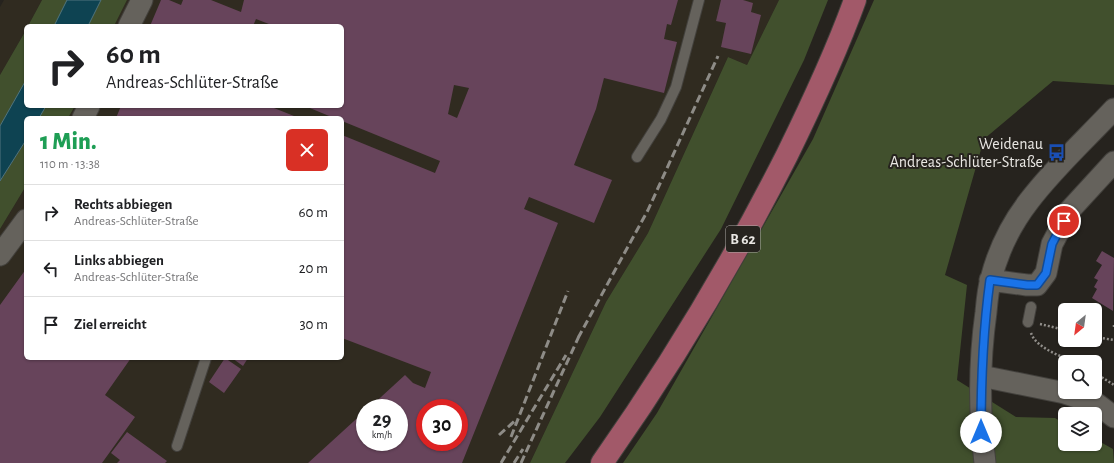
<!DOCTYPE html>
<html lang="de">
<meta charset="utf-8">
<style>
:root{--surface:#fff;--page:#f6f6f6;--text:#202124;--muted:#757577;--line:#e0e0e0}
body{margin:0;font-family:"Alegreya Sans",sans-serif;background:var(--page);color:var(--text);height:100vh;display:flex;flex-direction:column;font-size:15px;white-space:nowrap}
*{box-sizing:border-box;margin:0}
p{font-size:13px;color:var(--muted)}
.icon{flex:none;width:22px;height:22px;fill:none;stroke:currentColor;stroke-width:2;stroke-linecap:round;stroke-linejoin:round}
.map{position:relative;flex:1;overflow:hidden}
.sheet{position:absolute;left:24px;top:116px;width:320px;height:244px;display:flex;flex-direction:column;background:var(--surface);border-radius:6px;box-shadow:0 1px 3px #0004}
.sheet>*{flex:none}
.banner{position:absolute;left:24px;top:24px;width:320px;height:84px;border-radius:6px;box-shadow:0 1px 3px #0004;background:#fff;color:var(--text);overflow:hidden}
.needle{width:26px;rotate:209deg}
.tools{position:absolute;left:1058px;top:303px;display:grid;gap:8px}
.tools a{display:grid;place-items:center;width:44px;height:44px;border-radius:6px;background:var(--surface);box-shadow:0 1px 3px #0004;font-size:20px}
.speed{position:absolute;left:356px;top:399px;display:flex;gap:8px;font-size:20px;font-weight:700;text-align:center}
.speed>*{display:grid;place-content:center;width:52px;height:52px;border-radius:50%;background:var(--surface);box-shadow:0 1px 3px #0004;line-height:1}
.speed small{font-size:10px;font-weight:400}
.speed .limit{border:6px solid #d22;background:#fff;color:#111}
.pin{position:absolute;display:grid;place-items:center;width:34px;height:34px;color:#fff;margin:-17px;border:2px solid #fff;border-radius:50%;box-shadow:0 1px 4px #0007}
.me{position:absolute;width:44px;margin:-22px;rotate:0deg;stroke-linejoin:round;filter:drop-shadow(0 0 3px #0008)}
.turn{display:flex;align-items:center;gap:14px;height:84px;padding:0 16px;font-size:18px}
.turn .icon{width:52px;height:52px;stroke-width:2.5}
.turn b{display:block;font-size:28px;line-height:34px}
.round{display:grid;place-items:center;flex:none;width:42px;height:42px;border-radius:6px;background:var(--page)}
.headline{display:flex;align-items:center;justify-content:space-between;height:68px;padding:0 16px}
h1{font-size:24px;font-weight:800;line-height:30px;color:#1e9e55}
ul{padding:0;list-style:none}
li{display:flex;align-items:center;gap:12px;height:56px;padding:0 16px;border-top:1px solid var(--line)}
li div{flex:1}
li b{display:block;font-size:15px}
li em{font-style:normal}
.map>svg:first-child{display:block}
</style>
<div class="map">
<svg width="1114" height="463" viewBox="0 0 1114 463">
<rect width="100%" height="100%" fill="#26231e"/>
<path fill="#302b20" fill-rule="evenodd" d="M4 0H42L28 26H26V30L0 75V7Z
M127 0H779L747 65 728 57 648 233 606 302 530 463H0V229L26 186V358H342V118H68L75 106H342V26H114ZM365 408H399V442H365ZM425 408H459V442H425Z"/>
<path fill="#41502d" d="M42 0H71L57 26H28Z
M101 0H127L114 26H88Z
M779 0H828L804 60 721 229 600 417 565 463H530L606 302 648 233 728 57 747 65Z
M874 0H1114V85L1053 81 984 139 945 275 967 285 957 380 1016 417 1055 418 1065 424V444H1095V439L1113 449 1114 463H623L657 413 813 139Z
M26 30V82L0 126V75Z
M46 106H75L68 118H39Z
M26 140V186L0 229V181Z"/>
<path fill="#0e4352" stroke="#50747e" d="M67 0H101L88 26H54Z
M26 80V106H46L39 118H26V140L0 181V126Z"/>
<path fill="#67445b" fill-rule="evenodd" d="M161 0H169L181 5 183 0H211L241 12 244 0H678L671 25 667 24 664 39 677 42 664 93 604 78 596 109 574 165 612 180 594 223 529 197 524 209 558 223 462 463H308L365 411V442H399V408H369L405 375 413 383 425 388 431 372 342 338V135L435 173 440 161 342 121V118H334L305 106H342V26H274L256 19 253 26H150ZM454 85 469 88 457 118 448 114ZM425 408H459V442H425Z
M721 0H743L753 3 751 12 761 15 751 54 721 47 726 23 716 21Z
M121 106H269L299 118H116Z
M1102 251 1114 258 1113 311 1092 298 1097 289 1094 287 1098 280 1094 278 1102 265 1096 261Z
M26 269V358H131L105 395 135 417 102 463H0V305Z
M225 358 241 369 224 393 209 382Z
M232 358H248L243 366Z
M127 432 167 461 165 463H117L120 460 111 453Z"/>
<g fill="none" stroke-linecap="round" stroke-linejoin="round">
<defs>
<path id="lane" d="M637 157 661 119 676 87 699 0
M1028 322 1031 307
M177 446 206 358"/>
<path id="street" d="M129 26 142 0
M83 118 89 106
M0 255 26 220
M990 280 1027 285H1037L1046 273 1052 244 1070 210 1114 162
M981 376 1065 393 1097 404 1114 417
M985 463C979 413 979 362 986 312 987 301 988 289 991 279 998 251 1012 223 1029 201 1054 168 1086 139 1114 109"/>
<path id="primary" d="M602 463C671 365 733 262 787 155 812 104 836 53 855 0"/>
</defs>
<use href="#lane" stroke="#43413d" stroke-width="12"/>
<use href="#street" stroke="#43413d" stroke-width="23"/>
<use href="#primary" stroke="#43413d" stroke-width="24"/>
<path stroke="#918e8a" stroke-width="2.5" stroke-dasharray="2 2" stroke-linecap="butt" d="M1040 324 1065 330
M1114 325V329
M1031 333C1036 348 1061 356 1074 362
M1095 337 1114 340
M1095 373 1114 385"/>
<use href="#lane" stroke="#65625c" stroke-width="10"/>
<use href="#street" stroke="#65625c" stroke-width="21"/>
<use href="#primary" stroke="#a25969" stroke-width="22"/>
<path stroke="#8e8c87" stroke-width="3" stroke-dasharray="8 4" stroke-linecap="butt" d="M578 338 648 210 718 56
M499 435 517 419
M511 437 568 291
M501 463 566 355
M514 463 523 449
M521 463 580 334"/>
</g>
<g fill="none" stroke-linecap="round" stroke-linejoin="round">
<defs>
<path id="route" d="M981 432C981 380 983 331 990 280L1027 285H1037L1046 273 1052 244 1064 221"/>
</defs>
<use href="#route" stroke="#114b97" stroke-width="10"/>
<use href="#route" stroke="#1a73e8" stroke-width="7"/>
</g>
<defs>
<symbol id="bus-bare" viewBox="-9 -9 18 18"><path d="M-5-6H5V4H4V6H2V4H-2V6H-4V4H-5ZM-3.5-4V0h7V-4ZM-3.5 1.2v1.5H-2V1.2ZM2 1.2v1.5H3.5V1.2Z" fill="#1a4fb4" stroke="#26231e" stroke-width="2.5" paint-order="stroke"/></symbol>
</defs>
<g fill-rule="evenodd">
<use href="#bus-bare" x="1044" y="140" width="25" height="25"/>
</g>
<g text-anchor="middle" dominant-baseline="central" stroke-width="4" stroke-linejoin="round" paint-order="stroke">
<rect fill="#26231e" stroke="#aeaca8" stroke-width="1" x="726" y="226" width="34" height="26" rx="3"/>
<g font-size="15" font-weight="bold" fill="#e9e7e3">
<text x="743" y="239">B 62</text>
</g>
<g font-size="16" fill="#e9e7e3" stroke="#26231e" text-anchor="end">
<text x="1043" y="144">Weidenau<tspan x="1043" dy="18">Andreas-Schlüter-Straße</tspan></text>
</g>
</g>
</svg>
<div class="tools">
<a><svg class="needle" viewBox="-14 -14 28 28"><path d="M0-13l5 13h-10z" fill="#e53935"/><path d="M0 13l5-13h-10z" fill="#757577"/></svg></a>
<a><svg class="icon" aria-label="search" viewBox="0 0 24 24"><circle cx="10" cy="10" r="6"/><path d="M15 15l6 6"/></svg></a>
<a><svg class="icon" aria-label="layers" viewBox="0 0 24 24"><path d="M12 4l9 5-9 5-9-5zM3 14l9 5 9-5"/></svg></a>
</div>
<div class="speed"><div>29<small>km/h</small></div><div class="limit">30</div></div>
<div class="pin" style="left:1064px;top:221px;background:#d93025"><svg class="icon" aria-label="arrive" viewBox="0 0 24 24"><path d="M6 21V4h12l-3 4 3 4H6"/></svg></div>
<svg class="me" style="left:981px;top:432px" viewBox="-20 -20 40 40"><circle r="19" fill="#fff"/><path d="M0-13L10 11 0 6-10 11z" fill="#1a73e8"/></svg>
<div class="banner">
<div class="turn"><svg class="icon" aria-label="right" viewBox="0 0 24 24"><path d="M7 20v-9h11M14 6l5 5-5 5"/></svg><div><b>60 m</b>Andreas-Schlüter-Straße</div></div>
</div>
<section class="sheet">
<div class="headline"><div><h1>1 Min.</h1><p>110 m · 13:38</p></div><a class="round" style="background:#d93025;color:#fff"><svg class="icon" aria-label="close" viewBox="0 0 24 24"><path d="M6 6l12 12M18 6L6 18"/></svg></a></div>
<ul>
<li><svg class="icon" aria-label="right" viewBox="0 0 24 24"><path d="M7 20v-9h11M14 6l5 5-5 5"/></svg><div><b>Rechts abbiegen</b><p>Andreas-Schlüter-Straße</p></div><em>60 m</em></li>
<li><svg class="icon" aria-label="left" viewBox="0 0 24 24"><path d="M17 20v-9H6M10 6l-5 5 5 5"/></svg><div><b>Links abbiegen</b><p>Andreas-Schlüter-Straße</p></div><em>20 m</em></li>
<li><svg class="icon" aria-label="arrive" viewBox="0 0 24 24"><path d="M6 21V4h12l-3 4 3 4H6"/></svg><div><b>Ziel erreicht</b></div><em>30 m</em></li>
</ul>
</section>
</div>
